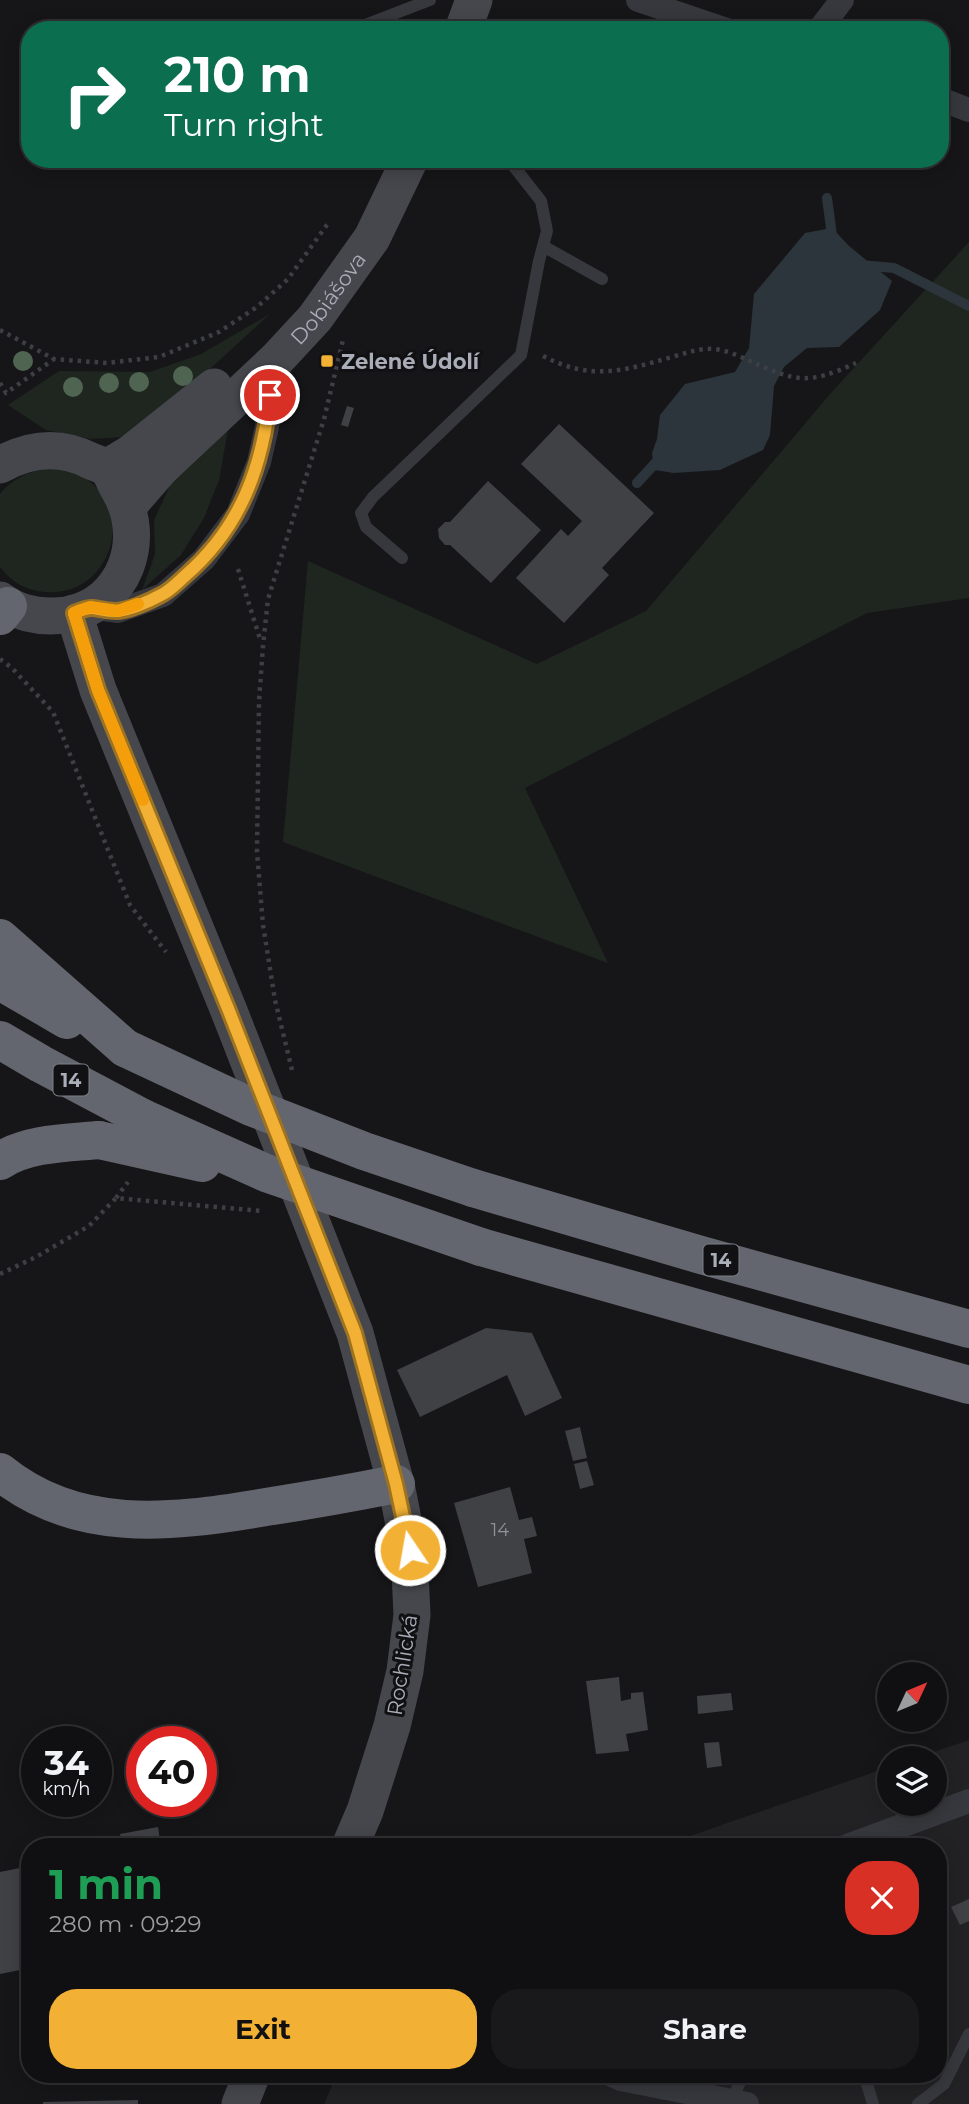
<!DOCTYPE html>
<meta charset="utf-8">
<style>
:root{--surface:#101012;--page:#19191b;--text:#f1f3f6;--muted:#9c9d9f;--line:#303032;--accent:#f2b134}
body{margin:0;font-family:Montserrat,sans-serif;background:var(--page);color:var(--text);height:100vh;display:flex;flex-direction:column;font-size:26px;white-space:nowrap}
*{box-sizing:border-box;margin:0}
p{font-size:23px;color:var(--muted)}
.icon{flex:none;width:38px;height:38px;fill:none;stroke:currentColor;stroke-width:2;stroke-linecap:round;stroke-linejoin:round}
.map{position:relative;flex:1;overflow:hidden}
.drawer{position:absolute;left:21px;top:1838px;width:926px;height:245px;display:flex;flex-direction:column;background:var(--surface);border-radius:28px;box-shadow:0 4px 18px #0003,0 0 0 2px var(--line)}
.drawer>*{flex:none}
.banner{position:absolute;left:21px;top:21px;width:928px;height:147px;border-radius:28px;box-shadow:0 4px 18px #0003,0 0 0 2px var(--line);background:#0b6e4f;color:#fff;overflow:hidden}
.needle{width:46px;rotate:46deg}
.tools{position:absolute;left:877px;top:1662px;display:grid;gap:14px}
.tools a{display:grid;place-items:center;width:70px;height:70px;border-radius:50%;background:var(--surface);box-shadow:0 4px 18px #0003,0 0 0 2px var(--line);font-size:35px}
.speed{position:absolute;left:21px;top:1726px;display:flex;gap:14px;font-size:35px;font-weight:700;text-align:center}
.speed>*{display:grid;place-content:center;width:91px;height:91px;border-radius:50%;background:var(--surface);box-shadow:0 4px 18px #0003,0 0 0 2px var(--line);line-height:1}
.speed small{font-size:18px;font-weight:400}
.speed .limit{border:10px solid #d22;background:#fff;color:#111}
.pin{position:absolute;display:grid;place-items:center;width:60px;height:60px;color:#fff;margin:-30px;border:4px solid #fff;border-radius:50%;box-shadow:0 2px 7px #0007}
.me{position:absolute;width:77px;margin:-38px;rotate:348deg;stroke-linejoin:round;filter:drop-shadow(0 0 5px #0008)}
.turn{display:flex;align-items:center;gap:24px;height:147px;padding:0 28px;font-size:32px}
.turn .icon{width:91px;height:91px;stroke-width:2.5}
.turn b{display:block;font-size:49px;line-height:60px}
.round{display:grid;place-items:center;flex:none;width:74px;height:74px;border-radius:28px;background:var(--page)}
.head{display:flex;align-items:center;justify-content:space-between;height:119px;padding:0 28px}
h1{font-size:42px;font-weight:700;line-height:52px;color:#1e9e55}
.action{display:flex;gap:14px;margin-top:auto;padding:14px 28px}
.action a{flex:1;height:80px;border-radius:28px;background:var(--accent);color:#111;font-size:28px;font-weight:700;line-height:80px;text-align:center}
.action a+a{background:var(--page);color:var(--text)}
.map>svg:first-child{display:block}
</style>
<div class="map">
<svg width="969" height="2104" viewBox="0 0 969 2104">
<rect width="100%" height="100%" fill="#161618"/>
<path fill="#222225" d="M969 1740V2104H324L337 2074H938V1846H560L690 1836 889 1767V1804H934V1759H913Z"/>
<path fill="#1e261f" d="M969 242V598L867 613 525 788 608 963 283 842 308 561 537 664 646 611 831 393Z
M270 314 211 368 123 437 91 439 46 430 8 405 59 371 150 372 201 354Z
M229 424 219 480 204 518 181 555 142 590 155 554 154 520 173 479Z
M57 468C64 470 72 471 78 474 139 504 114 597 45 592 27 591 11 582 0 567V494C16 475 33 470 57 468Z"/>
<path fill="#2c353c" d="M826 229 836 232 849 246 892 281 880 310 839 347 807 348 784 367 774 386 770 435 763 450 720 470 674 473 654 470 652 453 657 439 660 415 685 384 735 372 749 348 754 294 805 233Z"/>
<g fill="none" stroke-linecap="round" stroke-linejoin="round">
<path stroke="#2c353c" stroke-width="10" d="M827 198 833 243
M860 265 894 268 969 306
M637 483 661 457"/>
</g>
<path fill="#404145" d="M347 406 354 408 348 427 341 425Z
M559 424 654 513 602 568 609 575 564 623 516 578 561 529 568 536 582 521 521 464Z
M488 481 541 530 491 583 450 545H445L439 538 438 529 445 522H450Z
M486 1328 532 1333 562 1398 525 1416 507 1375 420 1417 397 1370Z
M580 1427 587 1458 573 1461 565 1431Z
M587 1461 594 1485 580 1489 574 1464Z
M510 1487 519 1520 532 1517 537 1536 524 1539 532 1573 478 1587 454 1503Z
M619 1677 621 1701 631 1699V1693L643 1692 648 1730 626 1734 629 1751 596 1754 586 1681Z
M731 1693 733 1710 698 1714 697 1696Z
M719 1742 722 1766 707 1768 704 1743Z
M158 1827 161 1846H122L120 1834Z
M30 1866V1968L0 1974V1872Z
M969 1899V1921L960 1925 951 1907Z
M138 2100V2104H43V2102Z"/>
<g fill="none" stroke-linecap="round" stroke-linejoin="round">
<path stroke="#3d3f44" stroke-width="4.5" stroke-dasharray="3.5 5" stroke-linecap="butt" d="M0 330 54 359 107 363 159 357 219 332 257 307 288 279 329 222
M543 356C591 381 623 371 672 357 686 353 699 348 714 349 726 350 739 356 750 361 797 382 808 385 856 363
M0 383 6 393 54 359
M238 569 261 642
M0 659 12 668 53 712 130 905 166 952
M292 1070 275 1000 263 925 257 852 259 701 263 646 268 599 324 419 343 340
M116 1198 128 1182
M0 1274 36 1257 89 1226 116 1198 261 1211"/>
<path stroke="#37383d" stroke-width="12" d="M352 30 430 0
M543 246 602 279
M402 558 366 527 361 513 373 497 521 355 539 261 547 231 541 201 508 159
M864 2074 873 2104
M731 2101 744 2074
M918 2104 944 2084 969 2034"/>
<path stroke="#37383d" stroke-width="24" d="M638 0 727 30
M819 30 842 0
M940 99 969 110
M90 607 118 611 163 595 204 559 238 514 259 462 267 427 276 360
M847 1846 969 1801
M610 2074 621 2079 747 2104"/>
<g stroke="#45474d" stroke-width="37">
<path d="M463 30 474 0"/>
<path d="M0 465C30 448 60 445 91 461 95 463 102 465 106 467 111 472 115 484 119 490 148 539 125 605 66 615 42 618 20 615 0 600"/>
<path d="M106 468 131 453 214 387"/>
<path id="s1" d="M128 506 161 468 276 360 315 318 372 238 410 159"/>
<path d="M74 613 98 690 229 1011 355 1333 396 1484 409 1550 412 1615 405 1671 392 1726 365 1811 350 1846"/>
<path d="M240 2104 252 2074"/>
</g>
<path stroke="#63666e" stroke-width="38" d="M0 616 8 606
M0 938 125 1048
M0 981 67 1020
M0 1040 41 1064 143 1118
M0 1161C28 1143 66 1143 99 1140
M473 1188 701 1255 969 1329
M481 1247 969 1385
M0 1472C76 1534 170 1523 260 1508 305 1501 351 1493 396 1484"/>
<path stroke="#63666e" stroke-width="38" d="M125 1048 251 1107 364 1151 473 1188
M143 1118 266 1173 481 1247
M99 1140 202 1163"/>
</g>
<g fill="#506452">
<circle cx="23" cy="361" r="10"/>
<circle cx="183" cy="376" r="10"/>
<circle cx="139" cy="382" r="10"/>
<circle cx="109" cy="383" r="10"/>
<circle cx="73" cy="387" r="10"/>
</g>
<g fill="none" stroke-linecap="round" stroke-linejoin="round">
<defs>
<path id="route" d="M270 395C263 466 241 527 186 575 178 582 170 591 161 595 150 601 128 611 116 611 94 611 97 603 74 613L98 690 229 1011 355 1333 396 1484 410 1550"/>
</defs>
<use href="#route" stroke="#9d7322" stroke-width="18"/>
<use href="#route" stroke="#f2b134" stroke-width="12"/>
<path stroke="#f59e0b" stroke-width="12" d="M138 604 118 611 90 607 74 613 98 690 143 800"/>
</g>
<rect fill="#f2b134" stroke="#111113" stroke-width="2.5" x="320" y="354" width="14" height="14" rx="3.5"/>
<g text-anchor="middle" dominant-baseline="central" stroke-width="6" stroke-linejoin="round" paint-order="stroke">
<g font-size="18" fill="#8e929b">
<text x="500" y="1530">14</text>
</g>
<g fill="#111113" stroke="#7b7e86" stroke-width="2">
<rect x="53.5" y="1064.5" width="35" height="31" rx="5"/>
<rect x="703.5" y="1244.5" width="35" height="31" rx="5"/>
</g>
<g font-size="19" font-weight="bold" fill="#a8adb8">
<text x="71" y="1080">14</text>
<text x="721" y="1260">14</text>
</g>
<g font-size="21" fill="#a8adb8" stroke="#111113">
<text stroke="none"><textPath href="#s1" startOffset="289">Dobiášova</textPath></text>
<text transform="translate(402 1665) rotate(-81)">Rochlická</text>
</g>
<g font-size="21" font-weight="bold" fill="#a8adb8" stroke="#111113" text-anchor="start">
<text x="341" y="361">Zelené Údolí</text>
</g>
</g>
</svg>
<div class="tools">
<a><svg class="needle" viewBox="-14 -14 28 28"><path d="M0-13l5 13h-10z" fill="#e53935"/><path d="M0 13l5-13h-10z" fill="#9c9d9f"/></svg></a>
<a><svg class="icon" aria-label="layers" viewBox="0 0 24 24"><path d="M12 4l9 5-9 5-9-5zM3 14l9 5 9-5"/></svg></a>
</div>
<div class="speed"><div>34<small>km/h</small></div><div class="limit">40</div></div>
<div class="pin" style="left:270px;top:395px;background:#d93025"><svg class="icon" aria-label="arrive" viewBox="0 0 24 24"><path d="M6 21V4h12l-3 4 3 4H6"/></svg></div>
<svg class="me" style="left:410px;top:1550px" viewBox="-20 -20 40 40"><circle r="17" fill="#f2b134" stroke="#fff" stroke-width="3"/><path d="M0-11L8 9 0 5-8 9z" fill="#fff"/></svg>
<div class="banner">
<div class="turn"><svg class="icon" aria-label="right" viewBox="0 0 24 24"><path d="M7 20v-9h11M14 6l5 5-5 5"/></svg><div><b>210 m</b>Turn right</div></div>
</div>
<section class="drawer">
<div class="head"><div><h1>1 min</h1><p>280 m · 09:29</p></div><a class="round" style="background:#d93025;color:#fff"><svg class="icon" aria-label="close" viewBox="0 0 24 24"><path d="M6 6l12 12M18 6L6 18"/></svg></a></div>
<div class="action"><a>Exit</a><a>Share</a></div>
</section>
</div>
